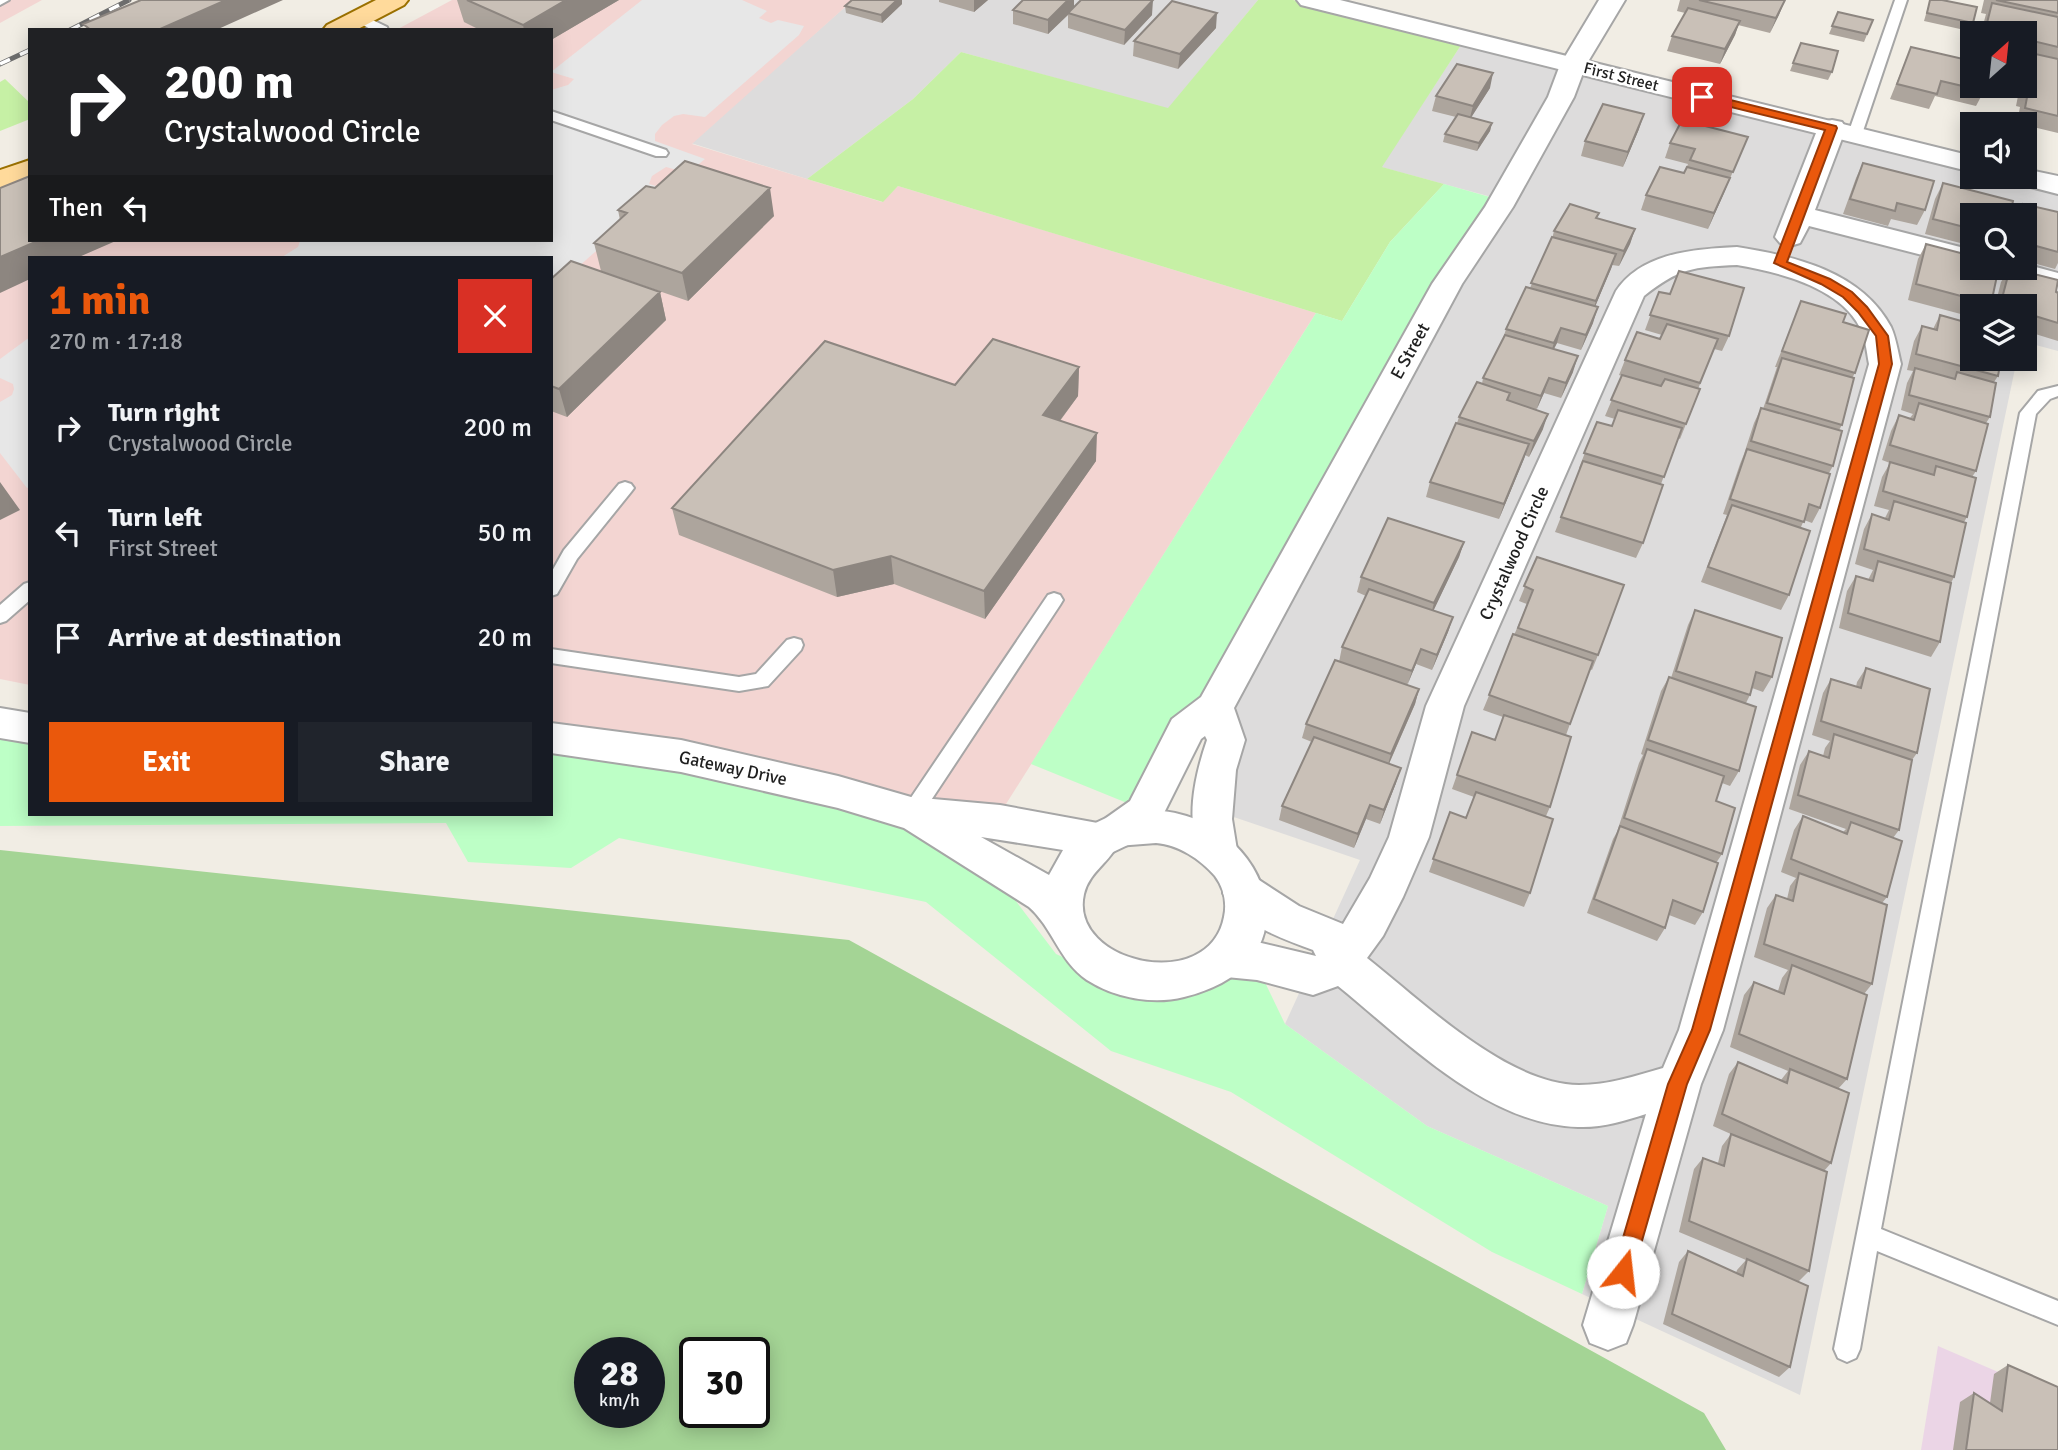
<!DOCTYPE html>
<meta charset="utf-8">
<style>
:root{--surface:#171b24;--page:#20242c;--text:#f1f3f6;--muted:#9ea1a6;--accent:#ea580c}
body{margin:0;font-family:Signika,sans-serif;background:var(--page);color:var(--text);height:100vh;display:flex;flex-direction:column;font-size:26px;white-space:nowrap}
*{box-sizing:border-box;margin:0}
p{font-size:23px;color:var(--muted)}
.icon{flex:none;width:38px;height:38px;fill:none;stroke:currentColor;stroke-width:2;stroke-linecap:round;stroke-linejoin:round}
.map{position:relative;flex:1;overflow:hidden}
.drawer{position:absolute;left:28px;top:256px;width:525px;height:560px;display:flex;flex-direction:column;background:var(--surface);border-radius:0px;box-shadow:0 4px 18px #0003}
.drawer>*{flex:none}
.banner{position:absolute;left:28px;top:28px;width:525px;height:214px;border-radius:0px;box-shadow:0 4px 18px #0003;background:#202124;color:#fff;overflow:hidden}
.needle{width:46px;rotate:27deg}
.controls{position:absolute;left:1960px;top:21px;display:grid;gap:14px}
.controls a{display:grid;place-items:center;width:77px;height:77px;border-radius:0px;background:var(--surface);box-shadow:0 4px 18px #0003;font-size:35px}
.speed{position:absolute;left:574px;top:1337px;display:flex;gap:14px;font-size:35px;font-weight:700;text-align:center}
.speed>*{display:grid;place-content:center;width:91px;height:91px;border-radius:50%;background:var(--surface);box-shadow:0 4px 18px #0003;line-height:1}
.speed small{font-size:18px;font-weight:400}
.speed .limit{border:4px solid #111;border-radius:10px;background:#fff;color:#111}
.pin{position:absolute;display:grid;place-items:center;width:60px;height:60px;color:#fff;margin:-30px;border-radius:14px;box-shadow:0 4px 10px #0006}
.me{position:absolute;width:77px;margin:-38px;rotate:16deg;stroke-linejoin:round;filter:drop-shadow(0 0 5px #0008)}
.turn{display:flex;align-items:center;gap:24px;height:147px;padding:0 21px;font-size:32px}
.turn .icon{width:91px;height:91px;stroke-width:2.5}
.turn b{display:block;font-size:49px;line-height:60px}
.then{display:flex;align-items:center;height:66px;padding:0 21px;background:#0003;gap:14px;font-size:26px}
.round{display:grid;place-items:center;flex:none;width:74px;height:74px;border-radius:0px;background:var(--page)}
.headline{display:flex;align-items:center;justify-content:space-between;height:119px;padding:0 21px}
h1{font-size:42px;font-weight:700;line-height:52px;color:var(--accent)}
.primary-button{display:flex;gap:14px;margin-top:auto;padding:14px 21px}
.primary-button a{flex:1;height:80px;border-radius:0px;background:var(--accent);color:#fff;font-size:28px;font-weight:700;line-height:80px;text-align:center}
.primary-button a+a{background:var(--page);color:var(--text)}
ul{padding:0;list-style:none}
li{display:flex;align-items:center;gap:21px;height:105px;padding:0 21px}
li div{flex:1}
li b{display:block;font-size:26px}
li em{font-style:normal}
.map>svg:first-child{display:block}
</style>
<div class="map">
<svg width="2058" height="1450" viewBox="0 0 2058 1450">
<rect width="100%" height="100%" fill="#f1ede4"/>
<path fill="#dddcdc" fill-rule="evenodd" d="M853 0H1258L1168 109 961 52 913 99 807 179 691 143Z
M1463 42 1972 168V177H2006L2058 190V351L2025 342V306H1972V359H2017L1800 1395 1582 1294 1608 1206 1427 1126 1285 1024 1360 860 1222 813 1238 696 1458 279 1510 202 1381 167ZM1972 215H2025V268H1972Z"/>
<path fill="#f3d5d2" d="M0 0H42L0 23Z
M452 0H853L692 144 882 202 898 186 1316 313 989 831 551 727V257H30V685L0 679V215L30 240H551V30H396Z"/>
<path fill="#ebd5e6" d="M1938 1346 2058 1398V1450H1921Z"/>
<path fill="#c6f0a5" d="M1258 0H1293L1463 42 1382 167 1444 184 1390 242 1342 321 898 186 883 202 807 179 913 99 961 52 1168 108Z
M5 79 30 103V119L0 131V82Z"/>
<path fill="#a4d495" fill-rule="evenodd" d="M0 850 849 940 1704 1413 1726 1450H0ZM590 1353H649V1412H590ZM695 1353H754V1412H695Z"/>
<path fill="#bdffc6" d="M1444 184 1497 199 1214 688 1164 818 1031 764 1316 313 1342 321 1390 242Z
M0 728 30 737V814H551V753L761 784 972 843 1056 954 1161 1002 1259 970 1285 1024 1427 1126 1608 1206 1582 1294 1492 1252 1231 1092 1111 1051 926 902 619 838 571 868 468 862 446 823 0 826Z"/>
<path fill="#e7e7e7" d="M642 0H742L767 11 759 18 771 23 778 20 804 26 799 35 705 117 683 114 674 116 662 125 655 134V141L705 159 688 173 666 167 652 176 649 184 666 189 551 291V257H282L298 247 300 241 296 240H551V90L568 85 574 79 551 72Z
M30 337V487L27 488 0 453V402L12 395 14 389 13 384 0 378V359Z"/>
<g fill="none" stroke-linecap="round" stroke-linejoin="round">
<defs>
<path id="service" d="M0 0H9L0 5Z
M1895 0H1907L1862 134 1855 138 1850 137 1848 134Z
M360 14 387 27 388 30H372L356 21V15Z
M551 111 666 150 668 153 666 156H656L551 120Z
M2058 386V396L2050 399 2036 414 1881 1229 2058 1301V1325L1877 1251 1860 1349 1856 1358 1847 1362 1838 1358 1834 1349 2020 413 2038 391Z
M625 482 631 484 634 488 631 492 577 559 557 594 551 596V573L564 550 619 484Z
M30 582V600L6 621 0 623V605L24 584Z
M1054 593 1060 595 1063 600 1060 605 918 820 911 822 904 820 901 814 904 808 1048 595Z
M794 638 801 640 803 645 801 650 768 686 739 691 551 663V649L739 677 756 674 787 640Z"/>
<path id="minor" d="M1599 0H1625L1586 65 1574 97 1513 207 1462 284 1234 708 1245 740 1236 770 1232 819 1237 850 1231 862 1217 867 1203 862C1184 824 1194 778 1207 740L1205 736 1201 739 1158 825 1134 842 1113 852 1099 857 1085 852 1079 840 1085 828 1106 818 1130 801 1172 719 1201 697 1432 284 1485 207 1548 97 1560 65Z
M1832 120 1842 122 1846 128 1815 210 1972 250 1973 268 1809 226 1800 243 1790 246 1780 243 1775 237 1818 128 1822 122Z
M1737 247C1794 256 1861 271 1891 327 1896 338 1898 352 1901 364L1723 1030 1701 1084 1633 1325 1626 1343 1608 1350 1590 1343 1583 1325 1646 1114C1624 1121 1602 1128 1578 1127 1487 1125 1405 1040 1338 986L1313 995 1257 980 1226 977 1211 971 1205 958 1211 945 1226 939 1257 942 1316 956 1313 950C1282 938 1238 924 1223 893L1229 880 1244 875 1259 880 1299 906 1343 924 1370 878 1389 837 1426 706 1616 291C1642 252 1696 249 1737 247ZM1737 265C1779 272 1844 288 1862 332 1866 342 1867 354 1869 364L1679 1030 1663 1068C1635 1076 1608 1085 1579 1085 1506 1084 1423 1002 1367 958L1383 936 1403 897 1429 837 1464 706 1644 296C1679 268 1693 267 1737 265Z
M2025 264 2058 273V291L1994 275 1990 268H2025Z"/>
<path id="tertiary" d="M1297 0H1340L1972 156V172L1301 5Z
M2025 169 2058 176V194L2015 183 2011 177H2025Z
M0 708 30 713V743L0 738Z
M551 723 681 740 838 776 911 797 1000 805 1103 824 1106 818C1244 771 1345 958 1184 997 1153 1005 1115 998 1087 980 1059 961 1053 928 1029 907L904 828 838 808 681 772 551 753ZM981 837 1063 850 1049 875ZM1156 843C1179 845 1200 859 1215 876 1224 888 1227 903 1224 917 1209 995 1068 963 1084 894 1089 873 1107 864 1117 846Z"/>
<path id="primary" d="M376 0H408L404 5 356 30H323L327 25Z
M30 160V178L0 189V170Z"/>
</defs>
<use href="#service" stroke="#a6a6a6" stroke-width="4"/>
<use href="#minor" stroke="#a6a6a6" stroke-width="4"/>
<use href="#tertiary" stroke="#a6a6a6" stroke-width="4"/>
<use href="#primary" stroke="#9a7000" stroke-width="4"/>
<use href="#service" fill="#fff" fill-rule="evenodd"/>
<use href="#minor" fill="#fff" fill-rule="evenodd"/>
<use href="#tertiary" fill="#fff" fill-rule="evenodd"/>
<use href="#primary" fill="#ffda9b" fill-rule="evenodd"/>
<defs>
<path id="rail" d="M70 30 129 0
M0 64 30 50"/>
</defs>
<use href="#rail" stroke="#6d6d6d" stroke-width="5"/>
<use href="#rail" stroke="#fff" stroke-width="3.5" stroke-dasharray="11" stroke-linecap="butt"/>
</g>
<path fill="#ada59d" d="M457 0H619L551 40V30H480L464 22Z
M939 0H988L974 12 939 2Z
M1680 0H1785L1770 33 1738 25 1735 35 1720 64 1667 51 1672 36 1685 13 1677 11Z
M1930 0 1973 23 1969 31 1924 21Z
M1984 0H2058V133L2017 123 2020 107 2016 106 2020 86H2025V65L2029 57 2025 56V33H1981L1986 14 1981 13Z
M902 4 882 23 846 13 845 6Z
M1074 8 1152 15 1124 45 1068 28V15L1048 34 1013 24V10Z
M1838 12 1873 20 1864 42 1829 34Z
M1216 28 1178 69 1133 56 1134 41Z
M1801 43 1832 72 1828 80 1790 71Z
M1911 47 1984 91 1976 106 1935 96 1929 109 1890 99Z
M1490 88 1471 117 1492 123 1490 131 1477 151 1443 142 1445 134 1456 117 1432 111 1436 96Z
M1639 129 1623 167 1581 156 1585 141Z
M1748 137 1708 229 1641 210 1646 195 1684 173 1688 164 1665 158 1670 143Z
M1863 163 1925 210 1917 225 1891 219 1888 226 1843 214 1856 178Z
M1943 183 1972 215V246L1925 234 1935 199Z
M655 188 774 216 688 301 601 271 594 243 620 220 618 210Z
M2023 204 2058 212V263L2055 269 2025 261V215H2017Z
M1597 218 1635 229 1630 244 1619 266 1612 265 1595 307 1593 323 1581 350 1557 343 1554 349 1573 372 1561 398 1544 393 1536 410 1543 429 1529 457 1525 455 1499 519 1426 497 1430 482 1457 423 1459 417 1482 384 1483 378 1503 339 1506 329 1530 288 1552 239 1554 231Z
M1926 244 1971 264 1991 304 1990 306H1972V317L1908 300 1918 259Z
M2010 268 2058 293V341L2025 331V306H1995L2001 282Z
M551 279 660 292 666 320 567 417 551 411Z
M1659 292 1729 336 1722 351 1714 349 1698 389H1700L1680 439 1678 438 1661 484 1643 543 1636 558 1555 532 1580 469 1579 468 1597 422 1612 426 1615 419 1605 416 1622 376 1619 375 1625 360 1660 339 1662 335 1645 330Z
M1801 301 1843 322 1855 373 1852 378 1842 425 1839 430 1833 466 1829 473 1820 508 1812 523 1804 520 1801 527 1789 595 1781 610 1701 582 1727 515 1723 514 1740 464 1744 454 1754 423 1761 408 1763 409 1777 367H1775Z
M1940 315 1998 376 1994 382 1990 417 1986 423 1976 471 1972 477 1967 517 1964 522 1954 577 1951 583 1940 642 1931 657 1839 628 1847 591 1856 576 1868 580 1873 570 1855 564 1864 529 1872 514 1885 518 1889 510 1874 506 1882 477 1890 463 1882 460 1891 431 1899 415 1910 418 1913 414 1901 410 1907 383 1913 371 1907 370 1914 341 1922 326 1933 329Z
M1079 367 1078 396 1060 421 1096 461 985 619 894 584 837 597 679 535 672 508 955 385Z
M1464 542 1459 557 1433 611 1453 617 1448 632 1432 670 1416 664 1407 685 1419 689 1415 704 1389 764 1396 783 1380 824 1366 819 1354 848 1279 820 1282 806 1312 742 1302 738 1306 724 1339 662 1342 647 1366 596 1357 592 1361 577Z
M1537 557 1598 655 1592 670 1590 669 1566 735 1550 807 1546 816 1530 893 1524 907 1429 872 1450 812 1466 818 1474 797 1452 789 1472 732 1495 740 1503 717 1483 710 1527 604 1519 601Z
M1695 610 1772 677 1763 692 1752 688 1750 695 1746 703 1739 771 1730 786 1722 783 1716 801 1722 854 1716 863 1703 912 1695 925 1669 915 1665 928 1657 941 1587 913 1613 839 1617 832 1639 763 1643 755 1641 754 1661 691 1669 677 1671 678 1688 625Z
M1866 668 1917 753 1912 760 1899 830 1893 838 1887 897 1882 903 1872 984 1864 994 1847 1079 1838 1089 1831 1163 1824 1171 1809 1271 1798 1282 1790 1367 1779 1377 1663 1324 1679 1262 1688 1251 1736 1273 1737 1270 1746 1260 1679 1232 1694 1169 1703 1158 1718 1163 1722 1146 1731 1134 1733 1135 1713 1126 1729 1074 1738 1062 1781 1080 1788 1071 1730 1047 1744 995 1754 982 1778 991 1782 978 1788 970 1754 957 1767 908 1776 895 1787 899 1790 886 1796 878 1781 872 1794 830 1803 816 1843 832 1846 829 1789 809 1800 765 1809 751 1823 756 1825 748 1830 741 1812 735 1823 693 1831 679 1856 687 1857 682Z
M2008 1365 2058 1450H1953L1960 1402 1974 1393 1990 1403 1994 1374Z"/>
<path fill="#8d8680" d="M226 0H283L216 30H158Z
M566 0H619L551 40V30H524L523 25Z
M897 0H902V4L882 23 881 15Z
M974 0H988L974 12Z
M1068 0H1074V9L1048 34V20Z
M1153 0 1152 15 1124 45 1125 30Z
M1785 0 1779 15 1770 33 1776 18Z
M1217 13 1216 28 1178 69 1180 54Z
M1740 21 1735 35 1720 64 1725 49Z
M1493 73 1490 88 1469 121 1473 106Z
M1644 114 1639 129 1623 167 1628 152Z
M1492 123 1490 131 1477 151 1479 143Z
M1730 178 1724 193 1708 229 1714 213Z
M770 188 774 216 688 301 682 273Z
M1635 229 1630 244 1619 266 1624 251Z
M40 240H118L79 257H30V279L0 293V257Z
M1616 254 1611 269 1591 316 1596 301Z
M660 292 666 320 567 417 559 389Z
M1598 307 1593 323 1581 350 1586 335Z
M1561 328 1557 343 1549 358 1554 343Z
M1578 356 1573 372 1561 398 1566 383Z
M1079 367 1078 396 1043 443V415Z
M1549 378 1544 393 1536 411 1541 396Z
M1548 414 1543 429 1529 457 1534 441Z
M1097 433 1096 461 985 619 984 591Z
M1529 444 1524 459 1499 519 1504 504Z
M0 482 20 510 0 520Z
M1464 542 1459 557 1430 618 1434 603Z
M891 556 894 584 837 597 833 570Z
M1453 617 1448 632 1432 670 1437 655Z
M1421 649 1416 664 1407 686 1412 671Z
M1419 689 1415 704 1387 768 1391 754Z
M1401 768 1396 783 1380 824 1384 810Z
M1370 805 1366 819 1354 848 1358 834Z"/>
<path fill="#c9c0b7" stroke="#8d8680" stroke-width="2" d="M141 0H226L158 30H91L83 24Z
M467 0H566L523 25Z
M852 0H897L881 15 845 6Z
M1023 0H1068L1048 20 1013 10Z
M1081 0H1153L1125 30 1068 13Z
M1699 0H1785L1776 18Z
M1930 0H1942L1977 7 1973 23 1927 13Z
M1996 0H2058V13Z
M1172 1 1217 13 1180 54 1134 41Z
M1992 3 2058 17V47L2025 39V33H1996L1985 31Z
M1688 8 1740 21 1725 49 1672 36Z
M1838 12 1873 20 1867 34 1832 26Z
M1801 43 1838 51 1832 72 1793 63Z
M1911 47 1972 61V86H1985L1984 91 1941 81 1937 94 1897 84Z
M2031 53 2058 59V116L2025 108 2028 92 2024 91Z
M1457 64 1493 73 1473 106 1436 96Z
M1603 104 1644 114 1628 152 1585 141Z
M1458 114 1492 123 1479 143 1445 134Z
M1682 120 1748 137 1733 172 1690 160 1695 149 1670 143Z
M685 161 770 188 682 273 594 243 627 213 618 210 646 186 655 188Z
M1863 163 1934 181 1925 210 1897 203 1895 211 1850 199Z
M1660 167 1684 173 1687 167 1730 178 1714 213 1646 195Z
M30 176V240H40L0 257V188Z
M1943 183 2013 201 2010 215H1972V229L1933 219Z
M1570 204 1599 213 1596 218 1635 229 1624 251 1554 231Z
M2023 204 2058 212V252L2025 243V215H2021Z
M1552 237 1616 254 1596 301 1531 283Z
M1926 244 1972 256 1971 264 1972 265V268H1984L1998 271 1991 304 1916 284Z
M571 261 660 292 559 389 551 386V279Z
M2010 268 2058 280 2056 292 2058 293V323L2025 313V306H2000Z
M1679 271 1744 288 1729 336 1650 315 1659 292 1670 294Z
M1526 287 1598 307 1586 335 1561 328 1554 343 1506 329Z
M1801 301 1846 314 1843 322 1869 330 1855 373 1782 351Z
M1940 315 1972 324V359H2001L1998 376 1916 354 1922 326 1937 330Z
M1667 324 1718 339 1700 383 1625 360 1637 332 1660 339Z
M1505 335 1578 356 1566 383 1549 378 1541 396 1483 378Z
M993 339 1079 367 1043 415 1097 433 984 591 891 556 833 570 672 508 825 341 955 385Z
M1782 358 1854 378 1842 425 1767 403Z
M1915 368 1955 379 1957 372 1996 383 1990 417 1909 395Z
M1622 375 1661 386 1665 379 1700 389 1686 424 1611 400Z
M1477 382 1510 393 1507 400 1548 414 1534 441 1459 417Z
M1919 403 1988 424 1976 471 1890 445 1899 415 1914 420Z
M1761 408 1842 431 1833 466 1751 441Z
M1618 410 1682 428 1664 477 1584 453 1597 422 1612 426Z
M1456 423 1529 444 1504 504 1430 482Z
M1747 449 1830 474 1820 508 1809 504 1804 522 1730 499Z
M1583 461 1663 485 1643 543 1561 517Z
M1890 462 1934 475 1936 466 1976 478 1967 517 1883 491Z
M1894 501 1966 523 1954 577 1864 549 1872 514 1889 520Z
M1732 505 1810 531 1789 595 1708 567Z
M1388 518 1464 542 1434 603 1361 577Z
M1537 557 1624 585 1598 655 1518 628 1533 590 1524 586Z
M1878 561 1951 583 1940 642 1848 613 1856 576 1873 581Z
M1369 589 1453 617 1437 655 1421 649 1412 671 1342 647Z
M1695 610 1782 638 1772 677 1756 672 1750 695 1676 671Z
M1513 634 1593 661 1570 724 1489 695Z
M1335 660 1419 689 1391 754 1306 724Z
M1866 668 1930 689 1917 753 1821 721 1831 679 1861 688Z
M1669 677 1756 707 1739 771 1648 740Z
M1504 715 1571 737 1550 807 1457 775 1472 732 1495 740Z
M1834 734 1912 760 1899 830 1798 795 1809 751 1829 758Z
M1314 737 1401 768 1384 810 1370 805 1358 834 1282 806Z
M1647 749 1724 776 1716 801 1735 808 1722 854 1624 818Z
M1476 792 1553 819 1530 893 1433 859 1450 812 1466 818Z
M1803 816 1847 834 1851 822 1902 841 1887 897 1791 859Z
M1620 826 1718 863 1703 912 1673 900 1665 928 1594 899Z
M1799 873 1887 905 1872 984 1764 944 1776 895 1793 901Z
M1792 965 1867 995 1847 1079 1739 1034 1754 982 1784 994Z
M1738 1062 1787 1083 1790 1069 1849 1093 1831 1163 1722 1114Z
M1731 1134 1827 1172 1809 1271 1689 1221 1703 1158 1724 1166Z
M1688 1251 1743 1276 1747 1259 1808 1286 1790 1367 1672 1314Z
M2008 1365 2058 1387V1450H1966L1974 1393 2002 1411Z"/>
<path fill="#ea580c" stroke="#983908" stroke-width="2" d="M1702 93 1836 126 1837 128 1787 262 1830 279 1852 292 1867 307 1888 336 1892 364 1710 1030 1687 1084 1633 1272 1630 1280 1623 1282 1616 1280 1613 1272 1668 1084 1692 1030 1879 364 1876 336 1858 312 1843 297 1821 284 1774 263 1825 130 1698 99V94Z"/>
<g text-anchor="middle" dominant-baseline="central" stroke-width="5" stroke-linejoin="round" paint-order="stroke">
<g font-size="16" fill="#1f1f1f" stroke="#fff">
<text transform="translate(1621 77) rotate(14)">First Street</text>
</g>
<g font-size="18" fill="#1f1f1f" stroke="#fff">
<text transform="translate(1410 351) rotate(-61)">E Street</text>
<text transform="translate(1514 553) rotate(-66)">Crystalwood Circle</text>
<text transform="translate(733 768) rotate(12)">Gateway Drive</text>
</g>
</g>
</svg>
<div class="controls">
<a><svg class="needle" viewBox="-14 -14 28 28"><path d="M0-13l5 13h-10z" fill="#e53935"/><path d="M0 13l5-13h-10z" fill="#9ea1a6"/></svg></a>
<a><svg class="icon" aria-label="sound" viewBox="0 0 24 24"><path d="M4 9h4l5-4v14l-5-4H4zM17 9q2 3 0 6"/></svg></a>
<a><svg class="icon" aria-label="search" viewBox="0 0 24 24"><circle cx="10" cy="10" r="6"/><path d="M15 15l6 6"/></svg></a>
<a><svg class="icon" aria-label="layers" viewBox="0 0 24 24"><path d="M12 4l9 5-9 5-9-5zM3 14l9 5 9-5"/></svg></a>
</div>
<div class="speed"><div>28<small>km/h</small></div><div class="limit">30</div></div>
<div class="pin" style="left:1702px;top:97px;background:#d93025"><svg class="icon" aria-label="arrive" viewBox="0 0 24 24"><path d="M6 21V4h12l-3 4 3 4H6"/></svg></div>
<svg class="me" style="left:1623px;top:1272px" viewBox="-20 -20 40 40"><circle r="19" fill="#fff"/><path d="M0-13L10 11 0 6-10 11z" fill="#ea580c"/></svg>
<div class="banner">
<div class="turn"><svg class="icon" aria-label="right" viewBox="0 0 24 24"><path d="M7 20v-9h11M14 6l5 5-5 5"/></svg><div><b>200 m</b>Crystalwood Circle</div></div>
<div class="then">Then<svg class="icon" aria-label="left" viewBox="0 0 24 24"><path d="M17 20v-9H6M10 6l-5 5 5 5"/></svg></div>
</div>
<section class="drawer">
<div class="headline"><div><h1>1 min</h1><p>270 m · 17:18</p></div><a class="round" style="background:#d93025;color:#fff"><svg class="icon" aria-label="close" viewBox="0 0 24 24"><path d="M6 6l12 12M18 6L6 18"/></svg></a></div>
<ul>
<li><svg class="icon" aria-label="right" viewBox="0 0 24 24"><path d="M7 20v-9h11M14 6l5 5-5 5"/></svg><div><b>Turn right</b><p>Crystalwood Circle</p></div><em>200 m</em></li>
<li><svg class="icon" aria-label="left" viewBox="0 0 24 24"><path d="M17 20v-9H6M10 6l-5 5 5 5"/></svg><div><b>Turn left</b><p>First Street</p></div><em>50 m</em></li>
<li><svg class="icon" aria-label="arrive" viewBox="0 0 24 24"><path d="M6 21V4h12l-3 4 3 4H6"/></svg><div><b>Arrive at destination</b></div><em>20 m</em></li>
</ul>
<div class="primary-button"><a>Exit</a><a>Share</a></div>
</section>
</div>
